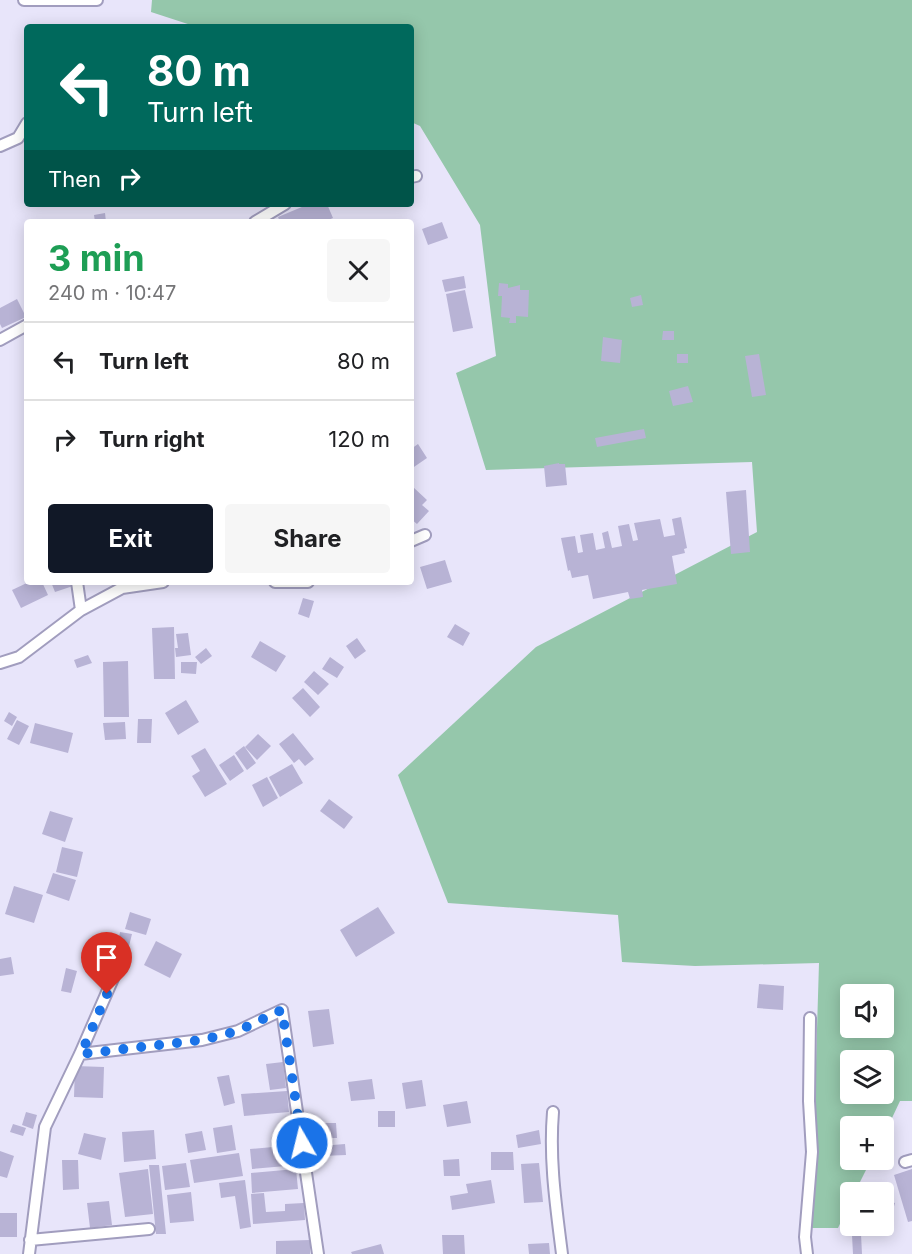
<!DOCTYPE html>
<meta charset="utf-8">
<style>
:root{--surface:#fff;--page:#f6f6f6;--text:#202124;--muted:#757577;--line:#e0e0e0;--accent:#111827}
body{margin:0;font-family:Inter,sans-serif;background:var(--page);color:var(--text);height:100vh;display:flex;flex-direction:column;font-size:22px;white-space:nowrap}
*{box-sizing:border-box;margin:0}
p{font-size:20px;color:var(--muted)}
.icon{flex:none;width:33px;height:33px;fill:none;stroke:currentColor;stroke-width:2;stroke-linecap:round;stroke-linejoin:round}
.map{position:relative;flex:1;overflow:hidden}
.panel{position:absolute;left:24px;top:219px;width:390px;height:366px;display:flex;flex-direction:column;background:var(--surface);border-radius:6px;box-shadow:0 3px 15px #0003}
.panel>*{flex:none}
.top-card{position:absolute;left:24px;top:24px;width:390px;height:183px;border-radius:6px;box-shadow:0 3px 15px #0003;background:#00695c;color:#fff;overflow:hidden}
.controls{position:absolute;left:840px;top:984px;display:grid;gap:12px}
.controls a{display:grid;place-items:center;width:54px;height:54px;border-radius:6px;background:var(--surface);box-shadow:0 3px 15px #0003;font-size:30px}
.pin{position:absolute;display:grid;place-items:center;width:51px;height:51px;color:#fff;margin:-62px -26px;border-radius:50% 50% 50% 0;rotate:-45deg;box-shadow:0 0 6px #0007}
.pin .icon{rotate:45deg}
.me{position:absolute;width:66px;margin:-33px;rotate:352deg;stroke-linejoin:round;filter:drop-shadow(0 0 4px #0008)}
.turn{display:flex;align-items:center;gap:21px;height:126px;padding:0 24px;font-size:27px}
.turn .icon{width:78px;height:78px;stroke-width:2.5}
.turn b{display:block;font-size:42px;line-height:51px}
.then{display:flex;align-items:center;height:57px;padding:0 24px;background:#0003;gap:12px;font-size:22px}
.round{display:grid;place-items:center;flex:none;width:63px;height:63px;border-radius:6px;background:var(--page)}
.head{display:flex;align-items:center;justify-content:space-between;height:102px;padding:0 24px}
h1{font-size:36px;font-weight:700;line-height:45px;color:#1e9e55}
.action{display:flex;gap:12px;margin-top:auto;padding:12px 24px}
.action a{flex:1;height:69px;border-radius:6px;background:var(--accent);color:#fff;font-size:24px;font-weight:700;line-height:69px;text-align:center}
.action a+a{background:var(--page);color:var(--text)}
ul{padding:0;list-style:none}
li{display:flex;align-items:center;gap:18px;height:78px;padding:0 24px;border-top:2px solid var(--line)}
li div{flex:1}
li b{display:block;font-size:22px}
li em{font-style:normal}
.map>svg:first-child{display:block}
</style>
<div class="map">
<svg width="912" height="1254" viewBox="0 0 912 1254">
<rect width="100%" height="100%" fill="#e8e5fa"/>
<path fill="#95c7ab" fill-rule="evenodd" d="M152 0H912V1101H900L884 1135V1126H850V1160H871L855 1192H850V1203L838 1228H811L819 963 695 966 622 962 618 915 448 903 398 775 536 647 757 532 752 462 486 470 456 373 496 356 480 225 420 126 411 122V27H197L151 12ZM850 994H884V1028H850ZM850 1060H884V1094H850Z"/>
<path fill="#b8b3d5" d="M309 204H327L333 218 323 222H280L278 217Z
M105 213 106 222H95L94 215Z
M442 222 448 238 428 245 422 229Z
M464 276 466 288 445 292 442 280Z
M499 283 508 284V288L520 285V290H529L528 317 516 316V323H509L510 318 501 317 502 296H498Z
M465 290 473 328 453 332 446 294Z
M641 295 643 305 632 307 630 298Z
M17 299 26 317 2 328 0 324V308Z
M663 331H674V340H662Z
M603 337 622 340 620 363 601 361Z
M677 354H688V363H677Z
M759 354 766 395 752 397 745 356Z
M688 386 693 402 673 406 669 391Z
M644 429 646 438 597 447 595 438Z
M418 444 427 458 411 469V449Z
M559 463V464H565L567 485 546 487 544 466Z
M413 487 427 500 422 505 429 511 417 524 411 519Z
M746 490 750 552 731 554 726 492Z
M681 517 687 548 684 549 685 553 672 556 677 584 642 590 643 597 630 599 628 592 593 599 588 575 572 578 570 570 568 571 561 538 575 536 578 553 583 552 580 535 593 533 596 550 605 548 602 533 608 531 612 548 622 546 618 526 629 524 633 541 638 540 634 523 660 519 664 537 675 535 672 519Z
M445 560 452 582 427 589 420 567Z
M29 582H42L48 595 21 608 12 590Z
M51 582H72L73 586 55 592Z
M303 598 314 601 309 618 298 614Z
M455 624 470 633 463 646 447 637Z
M174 627 175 679H154L152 628Z
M188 633 191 655 176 657 175 648H178L176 634Z
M357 638 366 651 355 659 346 646Z
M260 641 286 656 276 672 251 657Z
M206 648 212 656 201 664 195 657Z
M88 655 92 663 77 668 74 660Z
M330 657 344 667 337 678 322 669Z
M128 661 129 717H104L103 662Z
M181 662H197L196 674 181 673Z
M314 671 329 684 318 695 304 682Z
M303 688 320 707 310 717 292 698Z
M186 700 199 722 178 735 165 713Z
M9 712 17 717 12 726 4 721Z
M138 719H152L151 743H137Z
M17 720 29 726 19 745 7 739Z
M125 722 126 739 105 740 103 723Z
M35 723 73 733 68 753 30 743Z
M293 733 314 759 305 766 299 759 294 763 279 744Z
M258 734 271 746 257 760 245 747Z
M244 746 256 763 247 770 235 753Z
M205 748 227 784 205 797 192 776 200 771 191 756Z
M234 755 244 771 230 781 219 765Z
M292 764 303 783 280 797 269 777Z
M267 777 278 798 263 807 252 785Z
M329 799 353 817 344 829 320 811Z
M50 811 73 818 65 842 42 834Z
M62 847 83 852 77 877 56 872Z
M53 873 76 880 69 901 46 893Z
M14 886 43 895 34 923 5 914Z
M378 907 395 933 356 957 340 930Z
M130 912 151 919 146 935 125 929Z
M120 932 132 934 129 946 118 943Z
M156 941 182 954 170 978 144 965Z
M11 957 14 974 0 976V959Z
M66 968 77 971 71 993 61 991Z
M759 984 784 986 783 1010 757 1008Z
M329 1009 334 1044 313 1047 308 1011Z
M283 1062 286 1088 270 1090 266 1064Z
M75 1066 104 1067 103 1098 74 1097Z
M229 1075 235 1103 224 1106 217 1077Z
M372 1079 375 1099 351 1101 348 1082Z
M422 1080 426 1106 406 1109 402 1083Z
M287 1091 289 1112 244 1116 241 1094Z
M467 1101 471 1123 447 1127 443 1105Z
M378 1111H395V1127H378Z
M26 1112 37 1115 33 1129 22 1125Z
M322 1123H336L337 1138H323Z
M13 1124 26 1128 23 1136 10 1132Z
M232 1125 236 1150 217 1153 213 1128Z
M154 1130 156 1159 124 1162 122 1132Z
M539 1130 541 1144 518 1148 516 1135Z
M202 1131 206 1150 188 1153 185 1134Z
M84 1133 106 1138 101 1160 78 1154Z
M345 1144 346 1155 322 1156 321 1146Z
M284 1146 286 1166 252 1169 250 1149Z
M0 1151 14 1156 7 1178 0 1176Z
M491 1152H513L514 1170H491Z
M239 1153 243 1176 194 1183 190 1160Z
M459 1159 460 1176H444L443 1160Z
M62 1160H78L79 1189 63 1190Z
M186 1163 190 1187 165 1190 162 1166Z
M539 1163 543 1202 524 1203 521 1164Z
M149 1165H159L166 1234H156Z
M148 1169 153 1214 125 1217 119 1173Z
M296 1169 298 1189 252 1193 251 1173Z
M912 1169V1221L908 1222 894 1175Z
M245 1180 251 1227 240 1229 235 1196 221 1198 219 1183Z
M491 1180 495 1203 452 1210 450 1196 468 1193 466 1184Z
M191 1192 194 1221 170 1223 167 1195Z
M264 1193 266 1212 285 1211V1204L304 1203 305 1220 253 1224 251 1194Z
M884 1200 895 1203 892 1213 884 1210Z
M109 1201 112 1225 90 1228 87 1203Z
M0 1213H17V1237H0Z
M861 1234 862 1254H853L852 1235Z
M442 1235H464L465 1254H443Z
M310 1240V1254H276V1241Z
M549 1243 550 1254H529L528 1244Z
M381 1244 384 1254H352L351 1252Z"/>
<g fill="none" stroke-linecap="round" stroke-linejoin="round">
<defs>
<path id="street" d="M24 0H97
M0 146 18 138 27 123
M411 177 416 176
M255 222 285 204
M0 340 27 325
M411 541 425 535
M77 582 81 610
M275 582H308
M122 588 163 582
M0 663 19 657 81 610 122 588 127 582
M80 1054 202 1040 238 1031 282 1010 318 1254
M553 1112C549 1160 556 1206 562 1254
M905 1162 912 1160
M30 1240 149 1229
M29 1254 45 1127 80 1054 115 974
M807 1254 805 1237 812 1152 809 1101 810 1018"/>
</defs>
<use href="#street" stroke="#a19dbe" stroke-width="14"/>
<use href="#street" stroke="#fff" stroke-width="10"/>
</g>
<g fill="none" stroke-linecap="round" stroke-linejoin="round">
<path stroke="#1a73e8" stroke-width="10" stroke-dasharray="0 18" d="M107 994 81 1054 202 1040 238 1031 282 1010 302 1143"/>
</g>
</svg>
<div class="controls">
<a><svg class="icon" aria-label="sound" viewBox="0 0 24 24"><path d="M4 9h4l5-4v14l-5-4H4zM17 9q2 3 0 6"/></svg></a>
<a><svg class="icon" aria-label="layers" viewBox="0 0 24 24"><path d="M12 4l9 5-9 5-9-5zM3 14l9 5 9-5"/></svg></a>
<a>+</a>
<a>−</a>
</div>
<div class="pin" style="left:107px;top:994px;background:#d93025"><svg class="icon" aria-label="arrive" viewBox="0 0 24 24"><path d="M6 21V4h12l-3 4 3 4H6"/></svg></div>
<svg class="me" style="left:302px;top:1143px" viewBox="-20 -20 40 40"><circle r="17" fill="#1a73e8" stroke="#fff" stroke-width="3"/><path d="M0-11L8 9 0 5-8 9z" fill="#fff"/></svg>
<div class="top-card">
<div class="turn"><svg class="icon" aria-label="left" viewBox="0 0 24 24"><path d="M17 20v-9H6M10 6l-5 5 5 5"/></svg><div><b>80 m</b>Turn left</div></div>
<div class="then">Then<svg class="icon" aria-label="right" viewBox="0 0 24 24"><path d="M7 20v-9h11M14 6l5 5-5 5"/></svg></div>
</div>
<section class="panel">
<div class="head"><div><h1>3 min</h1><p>240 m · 10:47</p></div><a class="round"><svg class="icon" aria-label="close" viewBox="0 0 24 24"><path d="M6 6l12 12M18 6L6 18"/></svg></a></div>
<ul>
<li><svg class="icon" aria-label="left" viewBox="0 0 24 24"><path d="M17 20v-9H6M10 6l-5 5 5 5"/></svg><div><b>Turn left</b></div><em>80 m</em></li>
<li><svg class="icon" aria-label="right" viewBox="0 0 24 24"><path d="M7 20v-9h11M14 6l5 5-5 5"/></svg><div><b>Turn right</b></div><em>120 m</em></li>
</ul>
<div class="action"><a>Exit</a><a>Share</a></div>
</section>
</div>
